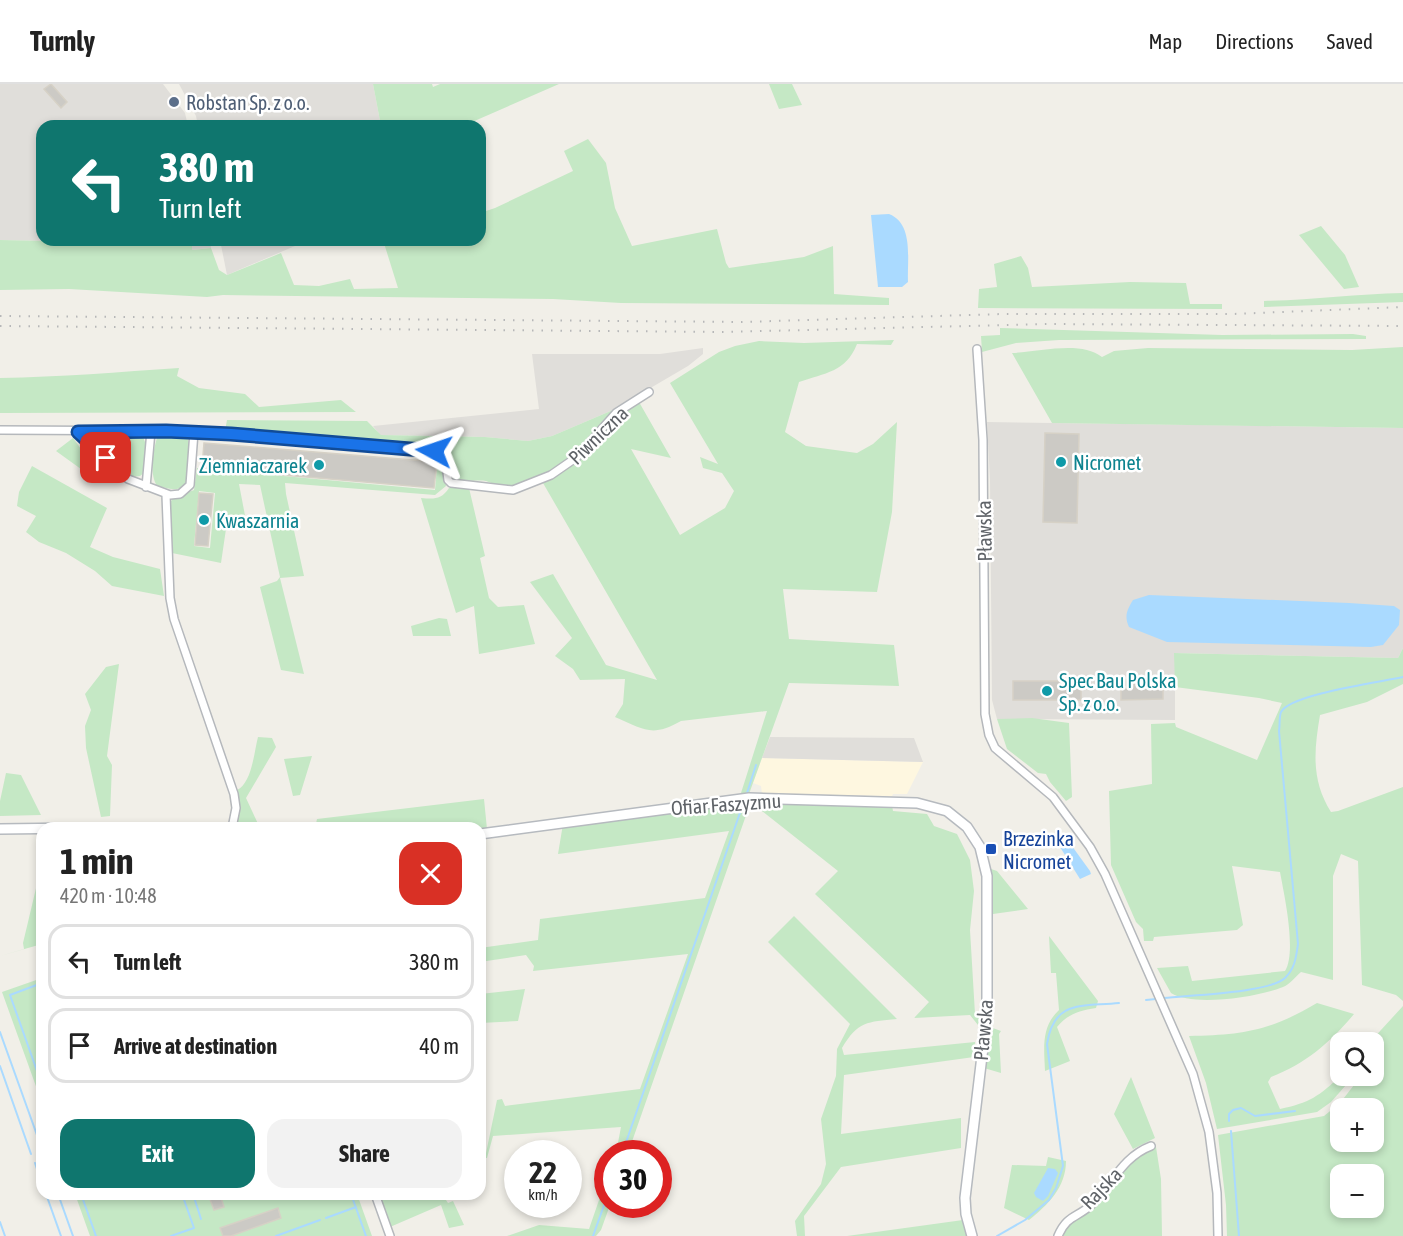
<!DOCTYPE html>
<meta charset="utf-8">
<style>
:root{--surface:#fff;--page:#f2f2f2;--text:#222;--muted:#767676;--line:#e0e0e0;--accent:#0f766e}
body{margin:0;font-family:"Asap Condensed",sans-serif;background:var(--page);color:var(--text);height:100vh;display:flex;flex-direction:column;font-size:22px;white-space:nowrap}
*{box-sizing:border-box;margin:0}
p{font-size:20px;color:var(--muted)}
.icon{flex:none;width:33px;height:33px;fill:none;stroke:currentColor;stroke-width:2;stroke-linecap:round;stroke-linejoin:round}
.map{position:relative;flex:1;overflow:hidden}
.panel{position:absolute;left:36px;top:738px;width:450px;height:378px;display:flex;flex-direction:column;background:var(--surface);border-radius:18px;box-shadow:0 3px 9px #0003}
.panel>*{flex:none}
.hud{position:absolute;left:36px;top:36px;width:450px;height:126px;border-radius:18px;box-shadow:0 3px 9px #0003;background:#0f766e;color:#fff;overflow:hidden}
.buttons{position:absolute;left:1330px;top:948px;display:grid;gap:12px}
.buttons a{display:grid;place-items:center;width:54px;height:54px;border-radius:12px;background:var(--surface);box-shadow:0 3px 9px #0003;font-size:30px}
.speed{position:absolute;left:504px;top:1056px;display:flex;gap:12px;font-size:30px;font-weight:700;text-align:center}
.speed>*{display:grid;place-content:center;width:78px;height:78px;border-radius:50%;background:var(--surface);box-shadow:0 3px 9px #0003;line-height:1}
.speed small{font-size:15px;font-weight:400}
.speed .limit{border:9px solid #d22;background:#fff;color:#111}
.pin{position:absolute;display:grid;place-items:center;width:51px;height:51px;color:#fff;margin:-26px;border-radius:12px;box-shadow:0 3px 9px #0006}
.me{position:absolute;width:66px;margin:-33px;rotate:275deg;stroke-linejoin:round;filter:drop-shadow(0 0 4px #0008)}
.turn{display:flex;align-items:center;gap:21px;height:126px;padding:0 24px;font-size:27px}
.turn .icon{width:78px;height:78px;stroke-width:2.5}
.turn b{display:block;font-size:42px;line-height:51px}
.round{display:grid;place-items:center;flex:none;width:63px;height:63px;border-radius:18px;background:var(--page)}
.head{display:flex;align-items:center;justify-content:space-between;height:102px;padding:0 24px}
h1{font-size:36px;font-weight:700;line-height:45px}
.action{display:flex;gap:12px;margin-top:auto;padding:12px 24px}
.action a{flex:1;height:69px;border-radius:18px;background:var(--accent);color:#fff;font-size:24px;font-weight:700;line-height:69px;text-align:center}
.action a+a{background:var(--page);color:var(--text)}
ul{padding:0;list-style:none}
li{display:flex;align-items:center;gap:18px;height:75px;margin:0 12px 9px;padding:0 12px;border:3px solid var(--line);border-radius:18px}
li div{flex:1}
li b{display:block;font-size:22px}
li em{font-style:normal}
header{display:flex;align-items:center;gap:36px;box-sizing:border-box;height:84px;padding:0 30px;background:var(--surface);border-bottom:2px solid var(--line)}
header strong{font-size:28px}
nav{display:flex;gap:33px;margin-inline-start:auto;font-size:21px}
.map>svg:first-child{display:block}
</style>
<header>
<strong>Turnly</strong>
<nav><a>Map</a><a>Directions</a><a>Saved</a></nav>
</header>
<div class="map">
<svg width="1403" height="1152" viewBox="0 0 1403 1152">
<rect width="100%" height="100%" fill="#f1efe8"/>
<path fill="#fef7e0" d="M762 674 923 678 907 710H893L892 712 762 710 761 702 753 699Z"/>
<path fill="#e0deda" d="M0 0H163L185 29 188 42H42V156H210L211 164 192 166 191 160 0 156Z
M179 0H373L381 42H198L196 32Z
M220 156H309L227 191Z
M703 264V270L688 282 613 326 552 352 528 357 485 353 380 351 373 342 539 325 532 270H660Z
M987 338 1403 344V564L1398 574 1175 569V636L997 635 992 616 990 396Z
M770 653 914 654 923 678 762 674Z"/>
<path fill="#c5e8c5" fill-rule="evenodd" d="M373 0H432L433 3 440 0H559L463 42H381Z
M769 0H792L802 21 779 25Z
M588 55 606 79 615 124 632 162 717 145 726 179 729 184 804 173 833 162 834 210 889 214V221L621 219 553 215 223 211 207 213 69 205 0 206V156L192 160V166L211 164 219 186 227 191 281 169 294 201 319 202 350 195 354 205 398 204 383 156H480V129L495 124 573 87 564 67Z
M1321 142 1345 171 1359 203 1344 205 1299 151Z
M1021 172 1028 184 1032 203 1130 198 1186 199 1190 220H1222V225L978 224 979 205 997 203 994 180Z
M1403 209V218L1264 223V217C1311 216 1356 210 1403 209Z
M1000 244 1222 251 1353 250 1366 252V255L1059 256 1016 259 982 268 981 252 1000 251Z
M894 256 891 261 857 260C846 288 825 289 799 298L785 348 806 362 857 369 873 360 897 338 892 428 877 508 783 505 789 555 894 561 899 602 789 599 749 710 741 709 767 627 681 637C651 654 644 645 615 633L623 620 625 595 580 596 573 585 555 572 572 554 530 498 553 490 606 581 657 596 543 399C578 381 588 357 615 332 621 326 631 323 639 318L671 374 631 365 680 451 725 424 734 407 722 389 703 384 700 373 718 380 670 299 719 268 735 262 759 257 804 259Z
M1403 263V344L1052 339 1012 269C1039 268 1081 256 1102 273L1114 267 1148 264 1352 266Z
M179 284 177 292 199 304 245 310 259 323 341 316 356 328 0 329V294C60 293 120 288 179 284Z
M613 326C588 355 550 403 508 404 501 404 493 399 486 397 473 395 461 401 451 393L450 376 441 364 225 347 227 336 367 337 381 351 485 353 528 357 552 352Z
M134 350 143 353 145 358V388L140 392 133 393 87 352Z
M183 350 187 352C191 361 192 397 182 403 175 408 164 403 157 402 149 390 153 365 158 351Z
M73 354 84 369 105 377 92 393 56 367Z
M438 370 443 376 446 402 435 411 285 399 286 410 304 492 280 494 304 590 281 586 260 503 277 497 280 493 260 401 239 400 247 442 226 445 221 479 172 469 170 419 173 414 194 406 197 384 435 406ZM199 407 215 409 210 464 194 462Z
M32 382 107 424 90 463 113 473 160 485 164 512 112 502 95 487 66 469 39 458 26 448 36 432 17 422 19 408Z
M449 404H469L485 472 480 474 489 514 498 523 524 521 535 560 479 570 474 522 456 529 421 414C434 415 441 416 449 404Z
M439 534 447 535 451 552H413L411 542Z
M1403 564V600L1367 618 1320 631C1314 667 1311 696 1331 728L1338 727 1403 703V917L1396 911 1362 901 1358 777 1341 770 1333 792V896L1301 888C1295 893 1289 901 1283 903 1258 913 1193 923 1171 909L1157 884 1188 882 1192 897 1285 887C1297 868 1284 810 1280 788L1232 782 1243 841 1237 846 1154 853 1153 857H1144L1143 845 1136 838 1111 781 1109 707 1152 700 1151 640 1175 639 1176 643 1257 676 1282 619 1259 614 1175 603 1174 569 1398 574Z
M119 580 107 672 112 681 110 732 101 733 86 664 85 642 91 626 85 610 106 583Z
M1032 634 1069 639 1072 713 1066 717 1050 698 1046 690 1038 689 1007 665 997 635Z
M258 653 272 654 276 663 246 714 260 744H238L236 743 240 723 237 706C252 699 254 668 258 653Z
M312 672 300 711 293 712 284 675Z
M6 689 21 691 41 731 0 732V717Z
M484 715 487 745 315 744 317 735Z
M736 719 750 720 628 1069H616L621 1043 493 1052 487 1074H485L497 1016 502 1015 505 1022 640 1005 688 870 533 887 534 882 526 871 480 878V864L538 856 540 835 705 814 729 747 558 770 563 740Z
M756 719 892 722 893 727 927 730 934 742 957 750 970 776 974 807 970 846 975 930 980 934 978 941 970 931 914 934 929 918 815 810 838 787 753 720Z
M42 779 39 829 42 860 0 872 24 865 23 859Z
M991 785 997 787 1028 825 993 830Z
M794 832 897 935C867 938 858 937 842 964L844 971 975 958 974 973 844 991 841 1050 961 1034V1064L841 1083 804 1132 805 1152H797L795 1137 821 1100 826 1080 821 1035 836 992 837 965 850 940 768 858Z
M1049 852 1098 917 1096 924C1079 927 1069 929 1057 943L1070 977 1045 987C1044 963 1041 943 1059 926L1056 889H1051Z
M42 894V1019L2 908Z
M525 905 518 937 480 939V910Z
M1317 919 1354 930C1331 958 1305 980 1271 993L1268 998 1280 1025C1309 1019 1320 1012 1341 991L1354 992 1331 1018 1317 1028 1217 1045 1206 999 1189 952C1242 951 1270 947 1317 919Z
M1403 922V1152H1227L1226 1121 1218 1051 1324 1032 1340 1019 1361 992H1374V958H1370ZM1374 1024V1058H1341V1024ZM1341 1090H1374V1124H1341Z
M990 943 1001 947 999 950 1001 989 984 984Z
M1131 993 1155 1054 1133 1065 1114 1030Z
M1156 1063 1161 1095 1162 1152H1060L1067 1139 1141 1068Z
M1048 1073 1066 1077C1066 1103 1048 1121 1029 1136L1004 1124 1012 1081 1046 1082Z
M607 1093 608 1120 610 1121 601 1146 596 1152H507L539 1141 589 1145Z
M75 1110H357L372 1152H90Z
M379 1110H442L448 1119 453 1117 464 1141 449 1144 441 1121 390 1143Z
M963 1136 967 1152H847Z"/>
<path fill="#aadaff" d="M889 130C914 140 907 175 908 198L902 203H878L871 131Z
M1149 511 1349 519 1394 522 1400 526 1399 541 1383 561 1371 563 1167 558 1129 543C1124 532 1127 526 1133 516Z
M1069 758 1090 787 1091 790 1080 795 1060 763Z
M1048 1084 1055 1085 1058 1089 1048 1112 1043 1117 1036 1113 1034 1109Z"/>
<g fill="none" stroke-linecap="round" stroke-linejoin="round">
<path stroke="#aadaff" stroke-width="2" d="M747 709 756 681
M42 899 10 911 42 1001
M1164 914C1189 911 1269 909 1285 894 1295 884 1296 874 1298 860L1279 647C1280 642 1279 633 1281 628 1290 610 1381 598 1403 593
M1146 916 1156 915
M0 948 42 1065
M0 982 31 1070
M1229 1037V1030L1233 1026 1241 1024 1255 1032 1295 1027
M1231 1047 1239 1152
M622 1070 743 720
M35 1079 42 1100
M46 1110 61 1152
M58 1110 73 1152
M81 1110 96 1152
M193 1110 201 1135
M351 1110 366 1152
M326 1134 356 1123
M0 1138 5 1152
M171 1152 194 1144 182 1110
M276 1152 320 1136
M593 1152 608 1110
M997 1152 1025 1136 1049 1116 1056 1104 1063 1082 1047 960C1054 915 1082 923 1119 919"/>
</g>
<path fill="#cccac5" stroke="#d6d1c6" stroke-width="1.5" d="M51 0 67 18 61 24 44 5Z
M1045 349 1079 350 1077 439 1043 438Z
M204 359 437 378 434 404 202 384Z
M199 409 213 410 208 462 195 461Z
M1121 596H1163V615L1121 616Z
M1013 597H1081V616H1013Z
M208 1110H220L224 1123 214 1126Z
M278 1124 281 1134 231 1152H223L220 1144Z"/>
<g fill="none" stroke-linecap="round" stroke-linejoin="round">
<defs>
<path id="street" d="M977 265 983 356 985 630 989 651 995 664 1053 713 1090 763 1105 790 1193 990 1209 1048 1217 1109 1218 1152
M0 346 181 347 434 367 445 373 448 396 451 399 513 406 551 391 577 373 616 329 649 308
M78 348 128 395 170 411 180 410 190 401 194 348
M146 403 151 347
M166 411 170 514 174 535 234 710 236 724 232 744
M375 1110 390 1152
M1058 1152C1067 1131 1077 1134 1091 1121 1112 1101 1122 1073 1151 1062"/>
<path id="secondary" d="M0 745 79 744
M480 750 749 714 917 719 947 727 967 743 980 763 987 792V930L965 1114 966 1130 972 1152"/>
</defs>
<use href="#street" stroke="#b5b8bc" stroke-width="10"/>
<use href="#secondary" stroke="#b6babf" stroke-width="12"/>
<use href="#street" stroke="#fff" stroke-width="7"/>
<use href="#secondary" stroke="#fff" stroke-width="9"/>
<path stroke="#b6b7b8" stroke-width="2" stroke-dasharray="1.5 8" stroke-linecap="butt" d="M0 232 742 238 1002 230H1233L1403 223
M0 242 724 248 1047 240 1403 242"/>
</g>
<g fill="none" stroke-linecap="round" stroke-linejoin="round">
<defs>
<path id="route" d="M106 374 78 348 166 347 231 350 434 367"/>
</defs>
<use href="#route" stroke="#114b97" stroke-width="15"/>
<use href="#route" stroke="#1a73e8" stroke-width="10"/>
</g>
<circle fill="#5c6f8a" stroke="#fff" stroke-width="2" cx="174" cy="18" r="6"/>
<g fill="#0f9aa8" stroke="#fff" stroke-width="2">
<circle cx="1061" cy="378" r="6"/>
<circle cx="319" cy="381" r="6"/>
<circle cx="204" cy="436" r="6"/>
<circle cx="1047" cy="607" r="6"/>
</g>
<rect fill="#1a4fb4" stroke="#fff" stroke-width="2" x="985" y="759" width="12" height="12" rx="3"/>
<g text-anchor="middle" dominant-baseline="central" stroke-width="5" stroke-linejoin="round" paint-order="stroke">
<g font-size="20" fill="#4e5e75" stroke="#fff" text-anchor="start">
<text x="186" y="18">Robstan Sp. z o.o.</text>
</g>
<g font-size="20" fill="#5f6368" stroke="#fff">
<text transform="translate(598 351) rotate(-44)">Piwniczna</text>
<text transform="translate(984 447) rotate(-91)">Pławska</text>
<text transform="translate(726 720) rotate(-4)">Ofiar Faszyzmu</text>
<text transform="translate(983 946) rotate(-85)">Pławska</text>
<text transform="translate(1101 1104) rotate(-46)">Rajska</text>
</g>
<g font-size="20" fill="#0d838f" stroke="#fff" text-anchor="start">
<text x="1073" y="378">Nicromet</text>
<text x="307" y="381" text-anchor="end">Ziemniaczarek</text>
<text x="216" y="436">Kwaszarnia</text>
<text x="1059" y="596">Spec Bau Polska<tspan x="1059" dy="23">Sp. z o.o.</tspan></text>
</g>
<g font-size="20" fill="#164399" stroke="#fff" text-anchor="start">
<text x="1003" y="754">Brzezinka<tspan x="1003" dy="23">Nicromet</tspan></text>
</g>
</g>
</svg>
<div class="buttons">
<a><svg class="icon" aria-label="search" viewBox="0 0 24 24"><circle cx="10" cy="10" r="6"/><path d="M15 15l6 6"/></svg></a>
<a>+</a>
<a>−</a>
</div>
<div class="speed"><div>22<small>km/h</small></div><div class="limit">30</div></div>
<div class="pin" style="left:106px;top:374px;background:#d93025"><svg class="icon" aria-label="arrive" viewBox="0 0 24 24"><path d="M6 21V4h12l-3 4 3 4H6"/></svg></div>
<svg class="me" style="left:434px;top:367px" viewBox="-20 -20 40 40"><path d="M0-17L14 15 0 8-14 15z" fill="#1a73e8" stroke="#fff" stroke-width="4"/></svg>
<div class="hud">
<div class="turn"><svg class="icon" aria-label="left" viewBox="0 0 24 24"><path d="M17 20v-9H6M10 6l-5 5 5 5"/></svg><div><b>380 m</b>Turn left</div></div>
</div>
<section class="panel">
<div class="head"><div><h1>1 min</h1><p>420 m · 10:48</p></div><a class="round" style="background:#d93025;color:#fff"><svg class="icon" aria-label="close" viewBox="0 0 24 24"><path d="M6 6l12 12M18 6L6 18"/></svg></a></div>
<ul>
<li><svg class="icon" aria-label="left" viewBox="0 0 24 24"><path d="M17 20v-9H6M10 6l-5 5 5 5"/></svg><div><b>Turn left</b></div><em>380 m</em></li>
<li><svg class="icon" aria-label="arrive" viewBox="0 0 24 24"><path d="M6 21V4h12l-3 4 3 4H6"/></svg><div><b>Arrive at destination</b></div><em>40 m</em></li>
</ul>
<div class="action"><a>Exit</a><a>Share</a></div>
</section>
</div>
